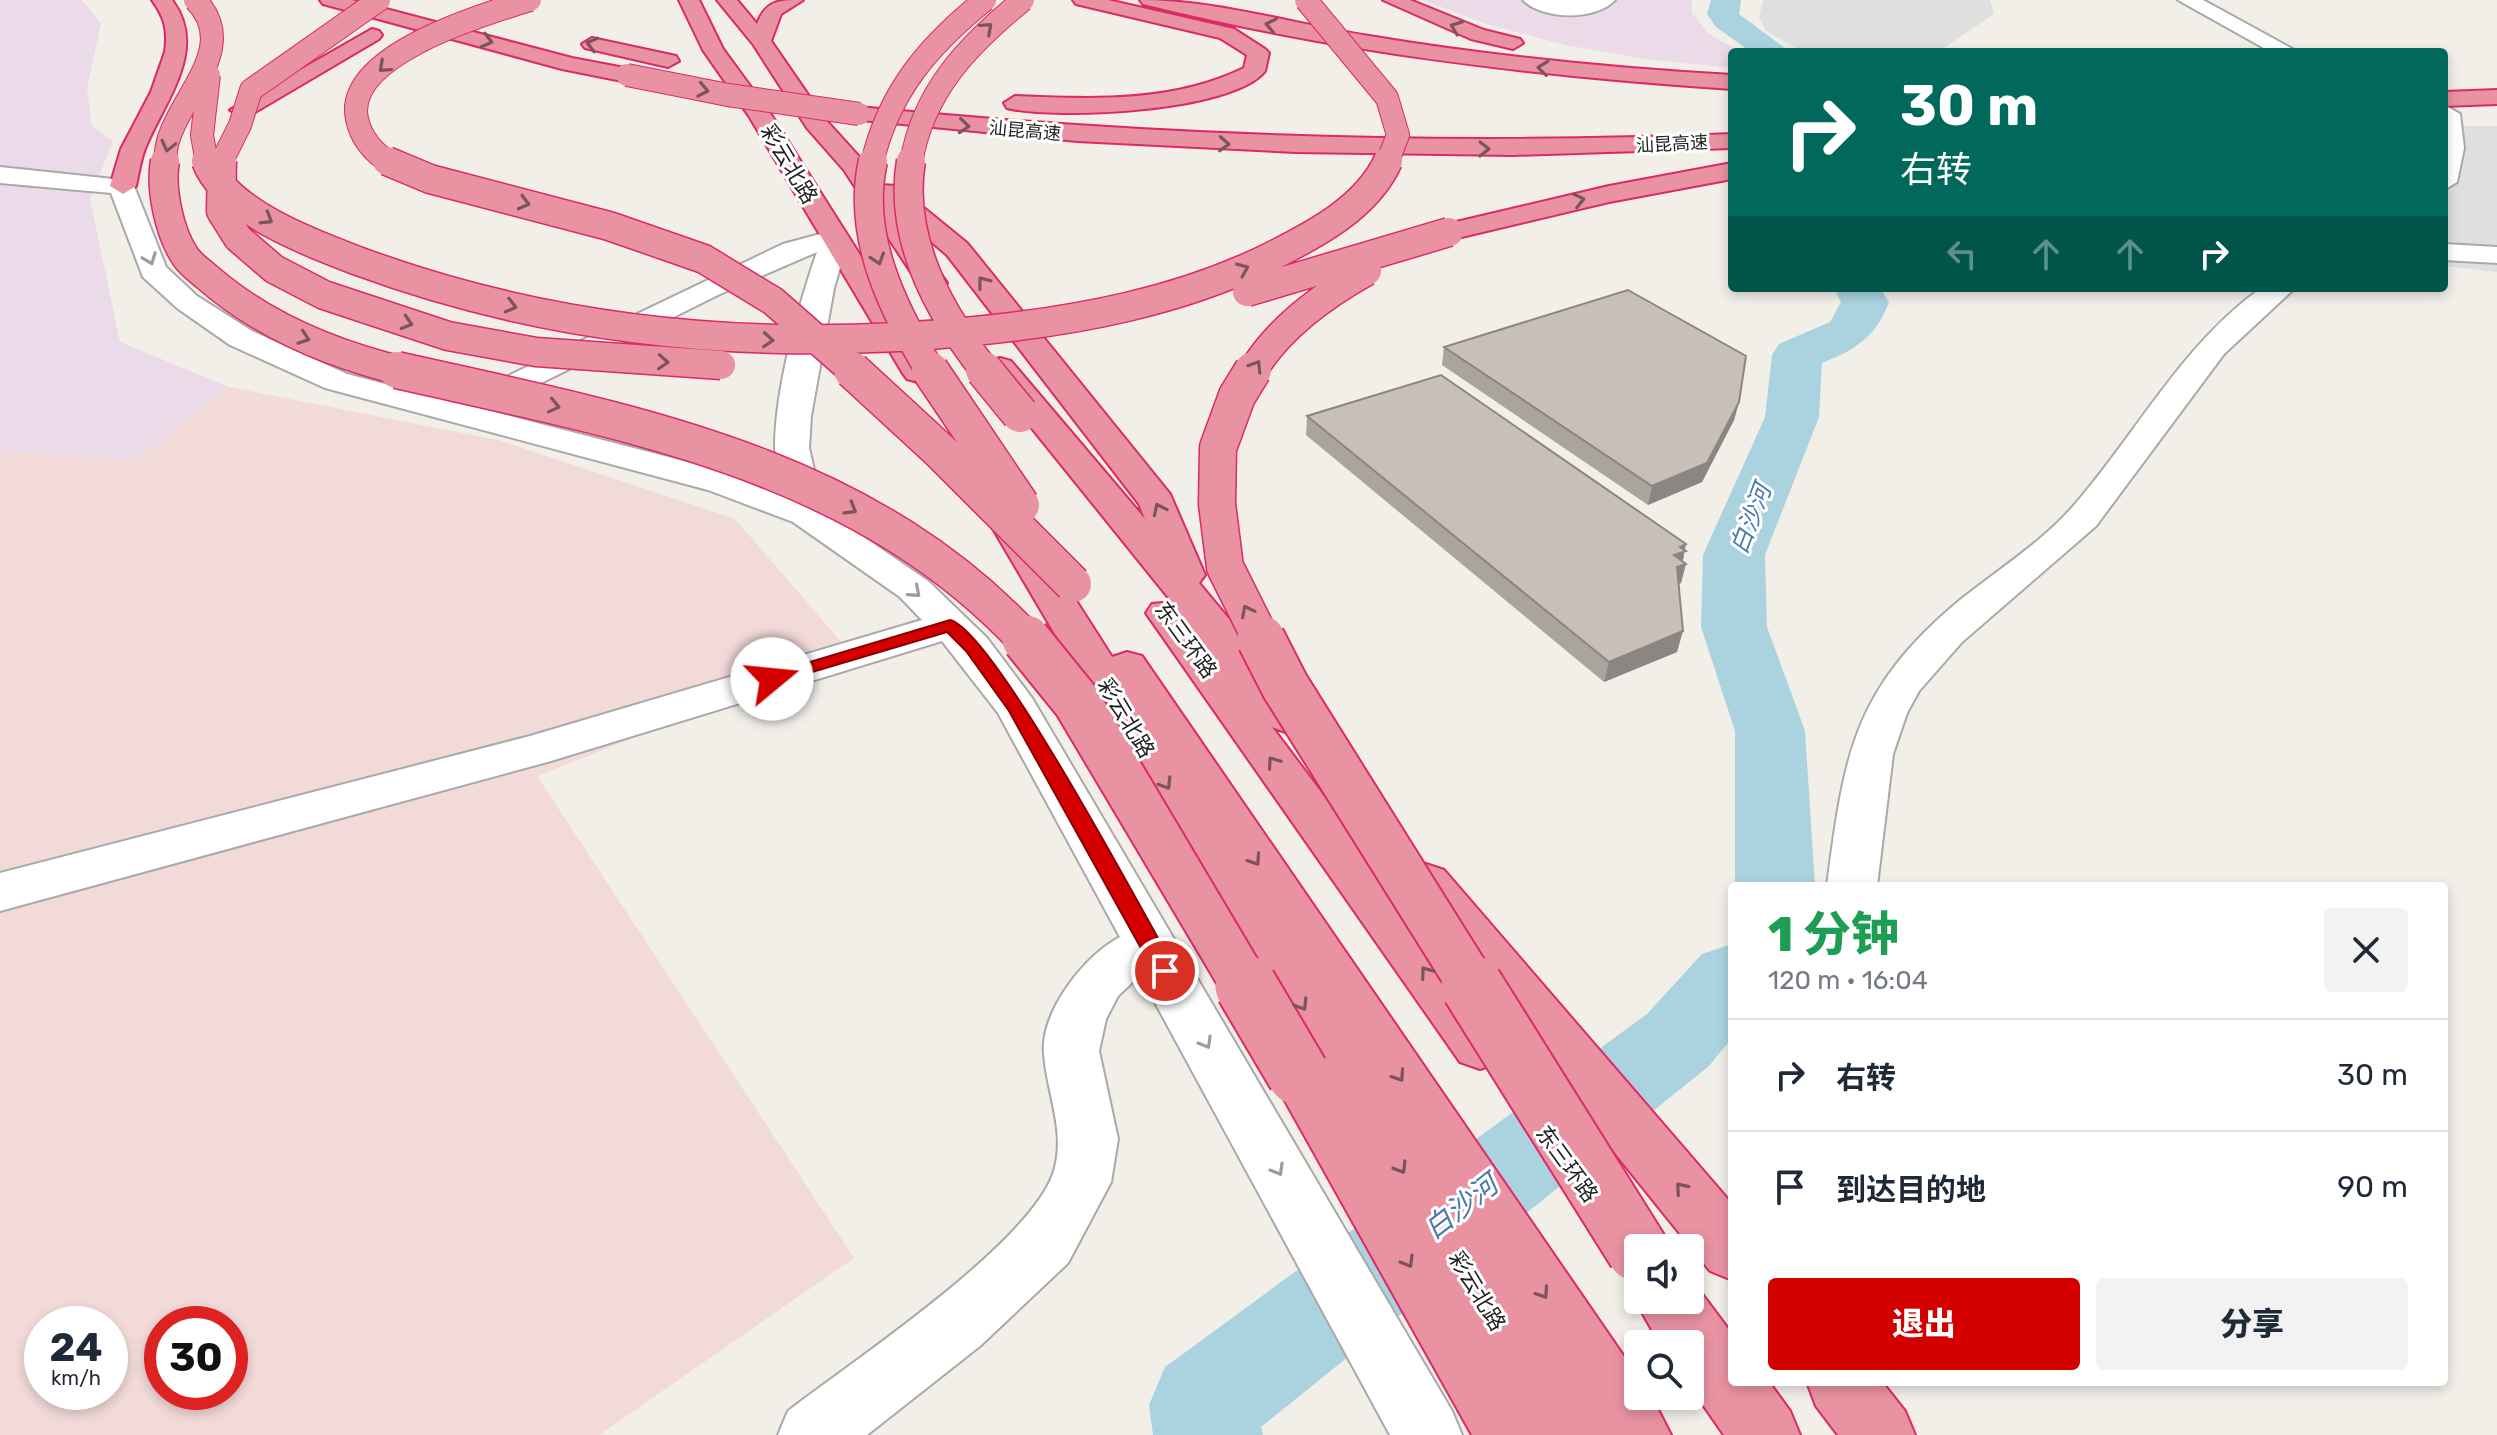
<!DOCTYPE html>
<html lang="zh">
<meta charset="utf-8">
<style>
:root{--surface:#fff;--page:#f2f2f3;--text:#1f2937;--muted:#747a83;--line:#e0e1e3;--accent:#d40000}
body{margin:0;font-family:Rubik,"Noto Sans SC",sans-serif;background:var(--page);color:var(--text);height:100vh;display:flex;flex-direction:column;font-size:30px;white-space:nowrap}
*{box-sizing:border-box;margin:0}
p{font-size:26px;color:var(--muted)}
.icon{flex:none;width:44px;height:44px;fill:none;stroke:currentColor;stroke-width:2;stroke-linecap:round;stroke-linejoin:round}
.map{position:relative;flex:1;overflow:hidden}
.details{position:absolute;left:1728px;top:882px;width:720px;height:504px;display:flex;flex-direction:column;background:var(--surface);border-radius:8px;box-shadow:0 4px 12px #0003}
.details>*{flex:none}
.guide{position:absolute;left:1728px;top:48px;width:720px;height:244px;border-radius:8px;box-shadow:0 4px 12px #0003;background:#00695c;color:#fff;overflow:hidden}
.buttons{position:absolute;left:1624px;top:1234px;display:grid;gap:16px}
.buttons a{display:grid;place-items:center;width:80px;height:80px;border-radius:8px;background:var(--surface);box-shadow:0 4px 12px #0003;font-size:40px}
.speed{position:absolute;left:24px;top:1306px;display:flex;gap:16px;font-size:40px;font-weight:700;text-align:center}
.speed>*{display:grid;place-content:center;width:104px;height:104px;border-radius:50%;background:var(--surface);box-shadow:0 4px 12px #0003;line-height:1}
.speed small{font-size:20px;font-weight:400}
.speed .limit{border:12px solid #d22;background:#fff;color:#111}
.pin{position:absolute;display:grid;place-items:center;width:68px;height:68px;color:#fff;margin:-34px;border:4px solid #fff;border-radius:50%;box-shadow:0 2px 8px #0007}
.me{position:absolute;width:88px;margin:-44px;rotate:73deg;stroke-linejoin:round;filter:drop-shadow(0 0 6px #0008)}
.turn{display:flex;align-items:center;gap:28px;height:168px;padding:0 40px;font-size:36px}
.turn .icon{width:104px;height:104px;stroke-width:2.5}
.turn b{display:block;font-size:56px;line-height:68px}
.lanes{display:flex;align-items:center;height:76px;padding:0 40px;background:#0003;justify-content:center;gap:40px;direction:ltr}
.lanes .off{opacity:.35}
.round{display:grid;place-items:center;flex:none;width:84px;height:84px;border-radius:8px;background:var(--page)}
.summary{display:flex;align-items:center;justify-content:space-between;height:136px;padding:0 40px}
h1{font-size:48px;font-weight:800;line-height:60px;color:#1e9e55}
.cta{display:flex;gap:16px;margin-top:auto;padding:16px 40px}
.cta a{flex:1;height:92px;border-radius:8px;background:var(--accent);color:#fff;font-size:32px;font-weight:800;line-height:92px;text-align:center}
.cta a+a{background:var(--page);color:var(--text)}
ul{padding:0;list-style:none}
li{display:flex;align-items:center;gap:24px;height:112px;padding:0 40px;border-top:2px solid var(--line)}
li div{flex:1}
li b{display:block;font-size:30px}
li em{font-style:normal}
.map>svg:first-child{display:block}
</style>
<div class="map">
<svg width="2497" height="1435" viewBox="0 0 2497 1435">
<rect width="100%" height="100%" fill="#f2efe9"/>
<path fill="#e0dfdf" d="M1763 0H1990L1994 14 1938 52H1803L1766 31 1759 18Z
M2444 126H2497V272L2444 266Z"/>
<path fill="#f2dad9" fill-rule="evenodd" d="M229 387 498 440 735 519 850 652 537 776 854 1258 599 1435H0V450L135 461ZM42 1324H110V1392H42ZM162 1324H230V1392H162Z"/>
<path fill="#ebdbe8" d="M0 0H82L101 24 87 89 92 126 113 141 90 199 120 342 229 387 135 461 0 450Z
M1422 0H1692V13L1708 33 1740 52H1732V68L1645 59 1565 45 1490 25Z"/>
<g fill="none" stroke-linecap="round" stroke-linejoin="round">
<path fill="#aad3df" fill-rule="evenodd" d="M1711 0H1741L1739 14 1790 52H1751L1716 27 1707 14Z
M1834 288H1880L1889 302C1876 337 1855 350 1822 363L1819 417 1765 555 1767 627 1805 731 1815 886H1735V731L1701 627 1703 555 1765 417 1772 355 1779 344 1830 322 1841 302Z
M1732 944V1038L1709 1066 1261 1427 1263 1435H1153L1149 1405 1165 1367 1647 1014 1702 954Z"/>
<defs>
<path id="minor" d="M1523 0H1615C1596 21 1542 20 1523 0Z
M2178 0H2203L2298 52H2271Z
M2448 107 2460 114 2464 148 2457 182 2444 190V108Z
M0 167 132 181 166 267 197 296 252 331 347 374 454 402 783 244 835 230 845 232 849 238 834 288 811 416 809 448 823 509 928 581 987 638 1032 698 1452 1411 1462 1435H1390L1140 975 1118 996 1106 1019 1099 1051 1118 1139 1111 1182 1068 1263 980 1346 867 1435H778L788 1411C853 1361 1027 1246 1053 1174 1067 1133 1047 1095 1044 1054 1040 1012 1085 955 1120 937L998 713 942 641 551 761 0 911V873L530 736 922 620 900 597 793 522 708 490 325 388 230 345 177 308 143 277 111 193 0 183ZM817 252C798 307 776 387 775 444 775 460 780 477 783 493L734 474 487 410 720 294Z
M2444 244 2497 247V263L2444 260Z
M2261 288H2295L2224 354 2096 526 1962 642 1919 691 1907 713 1893 754 1877 886H1827C1844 755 1853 689 1960 600 1999 569 2044 541 2076 503 2138 431 2182 345 2261 288Z"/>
<path id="highway" d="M152 0H172C208 48 167 98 147 144 141 157 139 172 136 186L123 194 110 186 121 149 151 92 165 52C168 30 165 18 152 0Z
M320 0H352L572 58 635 70 638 75 627 82 562 69 323 4Z
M679 0H699L723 49 772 116 934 372 929 379 918 382 907 379 902 372 749 116 703 50Z
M717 0H737L757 24C766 0 779 0 803 0L781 14 771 41 824 118 863 161 880 185 897 186 967 243 1170 494 1205 575 1199 583 1312 719 1306 729 1290 734 1272 727 1500 1030 1508 1046 1500 1062 1480 1069 1460 1062 1146 613 1152 604 1172 602 989 375 984 368 989 361 1000 358 1011 361 1145 519 1139 504 947 255 899 214 947 283 942 289H922L844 170 807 128 753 44Z
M1073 0H1108L1234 29 1265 49 1269 53 1265 71C1233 112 1055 120 1007 108L1004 103 1015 96C1094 99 1172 103 1244 68L1247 55 1220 38 1076 4Z
M1140 0C1216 0 1293 24 1369 36 1489 56 1610 68 1732 75V89C1534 76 1336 52 1143 4Z
M1383 0H1410L1484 30 1520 39 1523 43 1513 49 1471 39Z
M372 29 379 31 382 35 379 39 250 115 242 117 230 110Z
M592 38 676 56 679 61 668 67 585 48 582 44Z
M2497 90V104L2444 106V92Z
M859 107C1150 136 1440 146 1732 134V148L1513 155 1295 152 1077 141 851 119 847 114 851 109Z
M1732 163V179L1609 202 1449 240 1439 238 1435 232 1439 226 1609 186Z
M1011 516 1024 519 1112 657 1127 652 1142 656 1638 1377V1396H1651L1671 1435H1472L1270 1074 1278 1057 1300 1051 992 527 998 519Z
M1426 864 1444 870 1732 1204V1280L1710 1271 1408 896 1401 883 1408 870Z
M1690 1278 1732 1334V1382H1769L1790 1411 1800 1435H1724L1690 1386V1344H1660L1635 1300 1638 1293V1300H1690Z
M1807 1382H1882L1905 1411 1915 1435H1838L1816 1406Z"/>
</defs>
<use href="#minor" stroke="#a9a9a9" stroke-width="4"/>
<use href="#highway" stroke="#dc2a67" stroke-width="4"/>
<use href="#minor" fill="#fff" fill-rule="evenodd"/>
<use href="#highway" fill="#e892a2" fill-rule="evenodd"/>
<defs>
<path id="highway-bridge-far4" d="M1306 0 1387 98 1398 135 1387 163
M627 75 728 95 859 114
M164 163C166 155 166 145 169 138 183 93 240 45 195 0
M207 163 202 135 209 75
M221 163 240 125 251 90 379 0
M390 163C374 153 361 138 357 119 343 55 485 14 530 0
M872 163C889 91 929 45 985 0
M911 163C923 91 968 45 1023 0"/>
<path id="highway-bridge-far3" d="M165 161C160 188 169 232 185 256 190 264 200 271 207 277 263 326 334 355 406 372
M206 161C226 212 310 243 358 261 555 334 766 352 975 331 1076 321 1180 302 1272 256 1316 234 1367 207 1388 161
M222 161 221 211 238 238 274 269 324 295 448 336 536 352 721 365
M387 161 430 179 609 226 704 259 773 301 854 372
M873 161C856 235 893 310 931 372
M911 161C898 238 940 314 986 372
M1247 292 1449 232
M1252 372C1278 328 1324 295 1367 271"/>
<path id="highway-bridge-far2" d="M397 370C625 422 860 461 1027 641
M852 370 940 451 1073 584
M930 370 1021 505
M984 370 1020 414
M1253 370 1237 396 1218 448 1217 504 1225 567 1262 641"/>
<path id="highway-bridge-far1" d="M1026 639 1077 702 1247 988
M1261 639 1285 686 1474 988"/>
<path id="highway-bridge" d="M1246 986 1298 1074
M1472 986 1638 1251"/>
</defs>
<use href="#highway-bridge-far4" stroke="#dc2a67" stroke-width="24" stroke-linecap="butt"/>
<use href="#highway-bridge-far3" stroke="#dc2a67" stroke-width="31" stroke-linecap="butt"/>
<use href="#highway-bridge-far2" stroke="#dc2a67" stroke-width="39" stroke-linecap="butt"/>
<use href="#highway-bridge-far1" stroke="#dc2a67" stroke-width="51" stroke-linecap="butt"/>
<use href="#highway-bridge" stroke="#dc2a67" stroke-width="65" stroke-linecap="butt"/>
<use href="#highway-bridge-far4" stroke="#e892a2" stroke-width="22"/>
<use href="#highway-bridge-far3" stroke="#e892a2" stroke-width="28"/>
<use href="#highway-bridge-far2" stroke="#e892a2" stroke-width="36"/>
<use href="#highway-bridge-far1" stroke="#e892a2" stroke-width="47"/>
<use href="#highway-bridge" stroke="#e892a2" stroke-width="61"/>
</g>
<path fill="#aba49e" d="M1444 347 1739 402 1734 420 1702 482 1648 505 1442 365Z
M1307 416 1684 550 1681 583 1678 584 1677 652 1604 682 1306 435Z"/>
<path fill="#8b8681" d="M1739 402 1734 420 1702 482 1648 505 1652 486Z
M1686 544 1682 565 1686 564 1681 583 1672 587 1674 555 1680 547Z
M1683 631 1677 652 1604 682 1609 662Z"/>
<path fill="#c7bfb8" stroke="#8b8681" stroke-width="2" d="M1628 290 1746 356 1739 402 1707 463 1652 486 1444 347Z
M1441 375 1686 544 1680 547 1686 551 1674 555 1686 564 1677 567 1683 631 1609 662 1307 416Z"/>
<defs><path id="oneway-chevron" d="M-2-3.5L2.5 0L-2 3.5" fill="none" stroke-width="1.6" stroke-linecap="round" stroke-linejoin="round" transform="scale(2)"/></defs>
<g stroke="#7b545c">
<use href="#oneway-chevron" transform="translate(1271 25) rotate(-169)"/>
<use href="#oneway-chevron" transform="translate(1456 27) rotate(-159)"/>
<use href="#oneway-chevron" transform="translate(987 28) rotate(-42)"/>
<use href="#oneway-chevron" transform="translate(487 41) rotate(15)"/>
<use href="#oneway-chevron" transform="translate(592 44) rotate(-166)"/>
<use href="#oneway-chevron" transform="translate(384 67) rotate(138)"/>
<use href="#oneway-chevron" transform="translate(1543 68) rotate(-174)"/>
<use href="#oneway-chevron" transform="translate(703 90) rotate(11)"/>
<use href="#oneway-chevron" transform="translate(964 126) rotate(5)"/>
<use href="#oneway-chevron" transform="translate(1224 144) rotate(3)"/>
<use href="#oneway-chevron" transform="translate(168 146) rotate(103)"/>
<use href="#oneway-chevron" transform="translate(1484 149)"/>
<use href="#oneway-chevron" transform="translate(1579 200) rotate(-13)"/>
<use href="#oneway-chevron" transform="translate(524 203) rotate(15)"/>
<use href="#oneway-chevron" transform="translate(267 219) rotate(31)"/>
<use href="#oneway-chevron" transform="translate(878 259) rotate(72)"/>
<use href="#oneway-chevron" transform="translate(1243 269) rotate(-23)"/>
<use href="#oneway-chevron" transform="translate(983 282) rotate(-128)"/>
<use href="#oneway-chevron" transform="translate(511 306) rotate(14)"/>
<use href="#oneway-chevron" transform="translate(407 323) rotate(17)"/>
<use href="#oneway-chevron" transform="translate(304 338) rotate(19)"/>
<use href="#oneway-chevron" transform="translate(768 340) rotate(4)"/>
<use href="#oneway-chevron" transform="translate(663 362) rotate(3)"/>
<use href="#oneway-chevron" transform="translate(1256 366) rotate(-58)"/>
<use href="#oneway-chevron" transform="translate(554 406) rotate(13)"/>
<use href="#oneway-chevron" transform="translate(851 509) rotate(31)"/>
<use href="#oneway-chevron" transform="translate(1159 509) rotate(-115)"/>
<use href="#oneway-chevron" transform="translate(1247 611) rotate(-117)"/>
<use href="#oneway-chevron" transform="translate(1273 762) rotate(-125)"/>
<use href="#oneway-chevron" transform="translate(1166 784) rotate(58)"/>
<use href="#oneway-chevron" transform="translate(1255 860) rotate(56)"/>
<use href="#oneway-chevron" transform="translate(1426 972) rotate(-126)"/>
<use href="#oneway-chevron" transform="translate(1302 1005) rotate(58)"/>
<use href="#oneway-chevron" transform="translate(1399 1076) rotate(56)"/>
<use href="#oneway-chevron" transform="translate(1401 1168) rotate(59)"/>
<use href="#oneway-chevron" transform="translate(1681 1188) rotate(-130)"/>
<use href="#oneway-chevron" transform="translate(1408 1262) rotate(60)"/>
<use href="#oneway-chevron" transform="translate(1543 1293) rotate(56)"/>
</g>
<g stroke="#9c9c9c">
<use href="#oneway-chevron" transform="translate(150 259) rotate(69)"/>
<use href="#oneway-chevron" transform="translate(915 592) rotate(41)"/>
<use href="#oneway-chevron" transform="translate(1206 1043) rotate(60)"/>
<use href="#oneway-chevron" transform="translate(1278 1170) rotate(60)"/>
</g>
<path fill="#d40000" stroke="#8a0000" stroke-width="2" d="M950 620C994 631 1142 911 1173 965L1176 971 1173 977H1157L1009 711 966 651 947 632 772 684 763 679 766 675Z"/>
<g text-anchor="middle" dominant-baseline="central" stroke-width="6" stroke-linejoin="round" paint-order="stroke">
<g font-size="18" fill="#222" stroke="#fff">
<text transform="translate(1025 131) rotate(5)">汕昆高速</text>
<text transform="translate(1672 144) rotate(-3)">汕昆高速</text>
</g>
<g font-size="22" fill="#222" stroke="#fff">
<text transform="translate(789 164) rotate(59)">彩云北路</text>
<text transform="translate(1186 640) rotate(54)">东三环路</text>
<text transform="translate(1126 718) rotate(59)">彩云北路</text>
<text transform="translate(1567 1164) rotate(54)">东三环路</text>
<text transform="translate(1477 1291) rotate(59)">彩云北路</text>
</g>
<g font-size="24" font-style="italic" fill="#4a7aab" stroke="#fff">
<text transform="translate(1751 519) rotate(-69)">白沙河</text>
</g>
<g font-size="28" font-style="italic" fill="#4a7aab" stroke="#fff">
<text transform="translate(1461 1207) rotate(-38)">白沙河</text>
</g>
</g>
</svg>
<div class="buttons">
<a><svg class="icon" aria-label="sound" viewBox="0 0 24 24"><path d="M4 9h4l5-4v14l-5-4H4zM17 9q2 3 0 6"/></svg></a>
<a><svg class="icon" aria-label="search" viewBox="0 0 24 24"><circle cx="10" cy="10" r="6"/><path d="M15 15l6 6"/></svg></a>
</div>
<div class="speed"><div>24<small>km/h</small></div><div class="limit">30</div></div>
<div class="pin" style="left:1165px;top:971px;background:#d93025"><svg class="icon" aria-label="arrive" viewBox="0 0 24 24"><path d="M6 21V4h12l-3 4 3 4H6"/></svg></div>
<svg class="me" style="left:772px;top:679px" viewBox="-20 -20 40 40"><circle r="19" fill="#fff"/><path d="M0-13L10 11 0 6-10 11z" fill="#d40000"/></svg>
<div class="guide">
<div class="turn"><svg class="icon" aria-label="right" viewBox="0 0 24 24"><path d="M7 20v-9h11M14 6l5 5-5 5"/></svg><div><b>30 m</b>右转</div></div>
<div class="lanes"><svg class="icon off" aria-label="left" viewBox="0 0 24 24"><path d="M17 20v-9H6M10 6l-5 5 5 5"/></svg><svg class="icon off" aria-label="ahead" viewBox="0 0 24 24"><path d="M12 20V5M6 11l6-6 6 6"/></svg><svg class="icon off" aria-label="ahead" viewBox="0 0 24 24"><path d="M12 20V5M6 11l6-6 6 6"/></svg><svg class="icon" aria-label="right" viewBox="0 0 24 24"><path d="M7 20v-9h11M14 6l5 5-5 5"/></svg></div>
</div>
<section class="details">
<div class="summary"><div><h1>1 分钟</h1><p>120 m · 16:04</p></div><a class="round"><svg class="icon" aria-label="close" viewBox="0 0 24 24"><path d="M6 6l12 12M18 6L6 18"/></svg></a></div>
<ul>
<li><svg class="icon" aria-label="right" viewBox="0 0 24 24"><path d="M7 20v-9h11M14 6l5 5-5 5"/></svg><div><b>右转</b></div><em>30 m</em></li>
<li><svg class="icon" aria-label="arrive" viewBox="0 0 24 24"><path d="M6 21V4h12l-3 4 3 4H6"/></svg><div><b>到达目的地</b></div><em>90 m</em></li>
</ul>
<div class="cta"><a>退出</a><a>分享</a></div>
</section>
</div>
